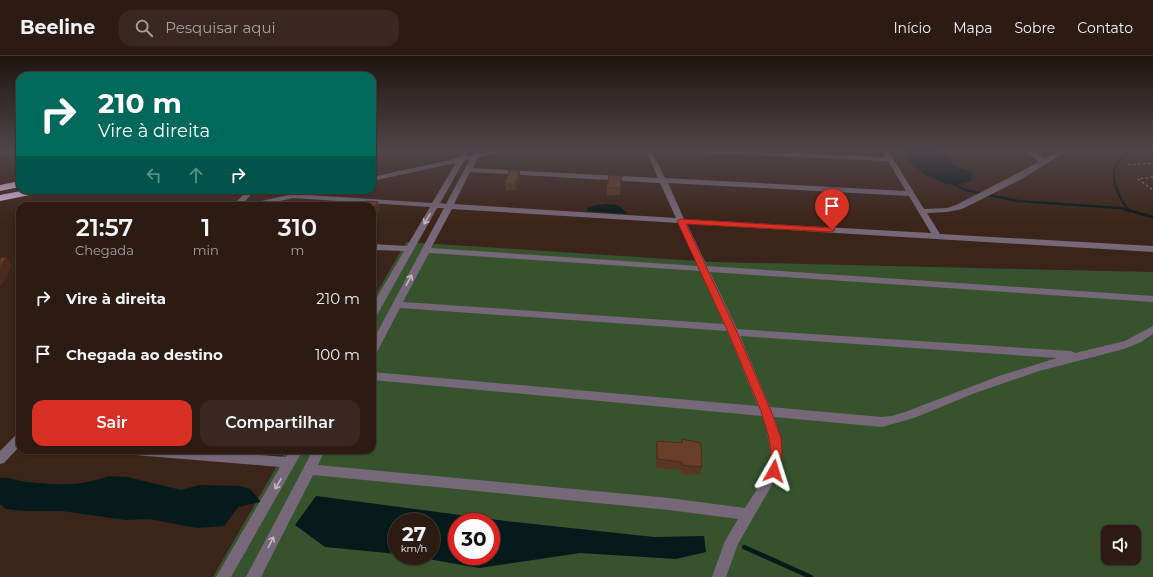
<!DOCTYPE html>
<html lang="pt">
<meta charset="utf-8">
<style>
:root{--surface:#2c1b13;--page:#382821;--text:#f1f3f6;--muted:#a6a1a0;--line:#483933;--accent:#d93025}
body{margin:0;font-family:Montserrat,sans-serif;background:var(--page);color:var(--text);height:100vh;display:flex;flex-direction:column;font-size:15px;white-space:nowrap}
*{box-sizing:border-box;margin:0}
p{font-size:13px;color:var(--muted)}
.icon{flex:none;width:22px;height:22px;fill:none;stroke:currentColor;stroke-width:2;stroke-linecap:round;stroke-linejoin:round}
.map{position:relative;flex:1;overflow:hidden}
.details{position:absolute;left:16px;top:146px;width:360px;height:252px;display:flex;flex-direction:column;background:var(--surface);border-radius:12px;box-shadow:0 1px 3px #0004,0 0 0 1px var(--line)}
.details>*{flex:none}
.hud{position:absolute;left:16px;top:16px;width:360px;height:122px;border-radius:12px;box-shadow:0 1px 3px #0004,0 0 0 1px var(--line);background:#00695c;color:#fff;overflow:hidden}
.controls{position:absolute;left:1101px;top:469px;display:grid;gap:8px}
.controls a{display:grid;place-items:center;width:40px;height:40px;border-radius:8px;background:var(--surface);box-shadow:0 1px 3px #0004,0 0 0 1px var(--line);font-size:20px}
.speed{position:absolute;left:388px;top:457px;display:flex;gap:8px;font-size:20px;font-weight:700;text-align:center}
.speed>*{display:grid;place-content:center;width:52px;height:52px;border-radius:50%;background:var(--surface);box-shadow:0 1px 3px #0004,0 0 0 1px var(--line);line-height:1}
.speed small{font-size:10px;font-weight:400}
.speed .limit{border:6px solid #d22;background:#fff;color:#111}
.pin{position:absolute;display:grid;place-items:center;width:34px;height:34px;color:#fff;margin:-41px -17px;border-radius:50% 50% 50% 0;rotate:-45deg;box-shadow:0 0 4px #0007}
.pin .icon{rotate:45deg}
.me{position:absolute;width:44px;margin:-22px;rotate:6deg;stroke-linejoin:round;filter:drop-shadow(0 0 3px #0008)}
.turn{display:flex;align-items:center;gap:14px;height:84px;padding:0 16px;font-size:18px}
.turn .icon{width:52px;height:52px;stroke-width:2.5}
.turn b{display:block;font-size:28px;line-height:34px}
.lanes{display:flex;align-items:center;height:38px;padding:0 16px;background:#0003;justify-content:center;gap:20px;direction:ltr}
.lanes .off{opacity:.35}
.eta{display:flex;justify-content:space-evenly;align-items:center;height:68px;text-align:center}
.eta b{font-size:24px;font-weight:600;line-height:28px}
.button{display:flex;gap:8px;margin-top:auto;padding:8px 16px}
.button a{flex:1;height:46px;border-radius:12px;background:var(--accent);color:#fff;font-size:16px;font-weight:600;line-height:46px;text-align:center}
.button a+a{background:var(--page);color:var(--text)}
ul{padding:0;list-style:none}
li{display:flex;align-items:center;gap:12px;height:56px;padding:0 16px}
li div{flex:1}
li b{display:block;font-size:15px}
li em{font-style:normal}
header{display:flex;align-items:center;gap:24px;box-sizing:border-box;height:56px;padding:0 20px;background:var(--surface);border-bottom:1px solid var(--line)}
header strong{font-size:19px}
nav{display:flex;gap:22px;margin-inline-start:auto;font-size:14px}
.search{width:280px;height:36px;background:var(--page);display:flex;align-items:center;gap:10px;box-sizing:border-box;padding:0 14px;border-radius:12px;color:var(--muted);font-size:15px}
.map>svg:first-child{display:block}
</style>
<header>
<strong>Beeline</strong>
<div class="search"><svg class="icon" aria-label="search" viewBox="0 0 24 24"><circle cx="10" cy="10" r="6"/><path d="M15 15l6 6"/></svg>Pesquisar aqui</div>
<nav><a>Início</a><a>Mapa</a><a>Sobre</a><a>Contato</a></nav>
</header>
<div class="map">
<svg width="1153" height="521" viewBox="0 0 1153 521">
<rect width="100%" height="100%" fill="#3b2419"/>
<path fill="#37532e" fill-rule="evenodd" d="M406 186 714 206 1153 216V521H213L286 394H372V245ZM397 466H431V500H397ZM457 466H491V500H457ZM1108 476H1134V502H1108Z"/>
<path fill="#051a1b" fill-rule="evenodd" d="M904 93H937L946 99 955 110 973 116 971 125 955 129 946 128 924 118 907 104Z
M607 148 618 149 628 158 587 155 588 152 597 149Z
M109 420 127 421 181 434 200 429 240 430 250 433 261 446 238 451 224 470 197 472 150 463 126 464 62 455H24L6 453 0 448V422C10 421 17 425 27 426 60 429 77 431 109 420Z
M316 440 506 465 654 481 704 480 706 496 676 503 580 497 479 512 411 500H431V466H397V498L325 491 295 469ZM457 466H491V500H457Z"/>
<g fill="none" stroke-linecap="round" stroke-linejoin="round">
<path stroke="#051a1b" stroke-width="2.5" d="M952 127 965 134 1018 145 1120 152 1153 161
M1129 155C1117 139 1103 111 1127 98 1133 95 1141 95 1148 93"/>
<path stroke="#051a1b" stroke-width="4.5" d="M744 491 811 521"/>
<path stroke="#8a766d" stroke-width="1.5" stroke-dasharray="2.5 2.5" stroke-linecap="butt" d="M1128 109 1153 107
M1153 121 1138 123 1153 134"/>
<path fill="#766879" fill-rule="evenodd" d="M6 93H19L0 98V94Z
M464 93H470L466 100 473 99 476 93H482L480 97 500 93H511L478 102 473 112 658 122 645 93H651L665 122 906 135 888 105 659 95 656 93H700L885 101 881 93H887L924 153 947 152 956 149 1039 106 1023 93H1030L1045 103 1063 93H1070L1020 124 962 153 947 156 927 157 940 178 1153 190V196L687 168 707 210 1153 240V246L710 216 737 273 1071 295 1075 297 1125 285 1153 270V278L1141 286 1124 293 1039 315 975 337 914 362 882 371 774 361 781 382 782 397 780 415 738 488 726 521H712L725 485 738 463 669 454 313 419 261 521H246L313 394H325L318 409 669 442 745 452C752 440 763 427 767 414 774 397 767 376 762 360L372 324V316L758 350 727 275 400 252 377 296 376 299 372 300V286L444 152H437L377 259 372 262V250L404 195 372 194V188L407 190 430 151 293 142 259 150H244L248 148 310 134H324L309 139 432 147 456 107 372 125V121L458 102ZM470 103 446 148 440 147 464 105ZM470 116 660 127 676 162 454 148ZM668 127 909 140 931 177 684 163ZM452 153 678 167 698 210 431 192ZM429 197 700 215 724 268 403 246ZM740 280 1057 302 999 320 905 356 891 360 882 361 770 351Z
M248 134H256L240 150H232Z
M20 377V390L4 407 0 408V395L16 379Z
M129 394H196L286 401 290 394H303L231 521H216L280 411 135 399 131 398Z"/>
<path fill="#e0bee8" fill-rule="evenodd" d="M20 125V131L0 135V129Z
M26 134H45L40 137 0 145V139Z"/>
</g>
<path fill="#5a3523" d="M520 114V120L516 134H506L505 128Z
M622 120 620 139H607V131Z
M682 383 702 411 700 419 681 418V414L656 412V393L657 385 681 387Z"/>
<path fill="#4a2b1d" d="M520 114V120L516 134 515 128Z
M39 145 42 150H37Z
M378 146 380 153 372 165V155Z
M6 201 12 209 2 229H0V212Z"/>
<path fill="#693e29" stroke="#4a2b1d" d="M509 114H520L515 128H505Z
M609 119 622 120 620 132 607 131Z
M39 145 37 150H20V159L18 160 20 148Z
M367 145 378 146 372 155V150H364Z
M6 201 0 212V202Z
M682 383 701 387 702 411 682 409V406L657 403V385L682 387Z"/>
<defs><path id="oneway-shaft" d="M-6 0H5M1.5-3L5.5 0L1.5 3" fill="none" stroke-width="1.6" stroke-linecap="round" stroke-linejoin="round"/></defs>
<g stroke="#c6b7b9">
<use href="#oneway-shaft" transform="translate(427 163) rotate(120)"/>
<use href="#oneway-shaft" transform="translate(409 224) rotate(-62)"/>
<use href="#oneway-shaft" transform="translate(278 428) rotate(120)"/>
<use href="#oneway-shaft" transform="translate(271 486) rotate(-63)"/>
</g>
<linearGradient id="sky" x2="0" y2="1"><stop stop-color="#20140e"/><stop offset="0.56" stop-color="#4f4549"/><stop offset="1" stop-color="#4f4549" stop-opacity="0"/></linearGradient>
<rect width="1153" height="166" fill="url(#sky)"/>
<path fill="#d93025" stroke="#8d1f18" d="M681 163 832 172 835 174 832 176 686 168 737 276 771 355 781 382 782 397 778 418 774 420 770 418 768 415 771 397 769 382 761 355 728 276 677 165Z"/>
</svg>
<div class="controls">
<a><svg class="icon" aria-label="sound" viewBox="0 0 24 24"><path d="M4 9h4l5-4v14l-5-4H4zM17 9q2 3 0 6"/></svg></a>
</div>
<div class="speed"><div>27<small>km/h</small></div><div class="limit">30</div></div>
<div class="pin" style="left:832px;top:174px;background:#d93025"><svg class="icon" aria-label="arrive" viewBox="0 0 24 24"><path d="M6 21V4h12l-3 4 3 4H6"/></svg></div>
<svg class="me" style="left:774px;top:415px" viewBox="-20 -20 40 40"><path d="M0-17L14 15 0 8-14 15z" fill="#d93025" stroke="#fff" stroke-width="4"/></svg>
<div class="hud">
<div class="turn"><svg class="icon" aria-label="right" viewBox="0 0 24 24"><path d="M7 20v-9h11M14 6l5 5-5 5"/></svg><div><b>210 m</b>Vire à direita</div></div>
<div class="lanes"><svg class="icon off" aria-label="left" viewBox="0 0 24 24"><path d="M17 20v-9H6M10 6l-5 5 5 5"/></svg><svg class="icon off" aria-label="ahead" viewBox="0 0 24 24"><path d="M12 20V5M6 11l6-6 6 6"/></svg><svg class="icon" aria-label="right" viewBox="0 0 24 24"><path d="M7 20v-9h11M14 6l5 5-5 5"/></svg></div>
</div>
<section class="details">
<div class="eta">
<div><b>21:57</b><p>Chegada</p></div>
<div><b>1</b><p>min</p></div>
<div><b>310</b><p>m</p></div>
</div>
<ul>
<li><svg class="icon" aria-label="right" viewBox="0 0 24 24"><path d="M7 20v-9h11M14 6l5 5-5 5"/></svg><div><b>Vire à direita</b></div><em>210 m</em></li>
<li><svg class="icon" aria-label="arrive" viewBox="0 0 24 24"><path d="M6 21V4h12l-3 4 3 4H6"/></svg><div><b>Chegada ao destino</b></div><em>100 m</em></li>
</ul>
<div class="button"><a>Sair</a><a>Compartilhar</a></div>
</section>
</div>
